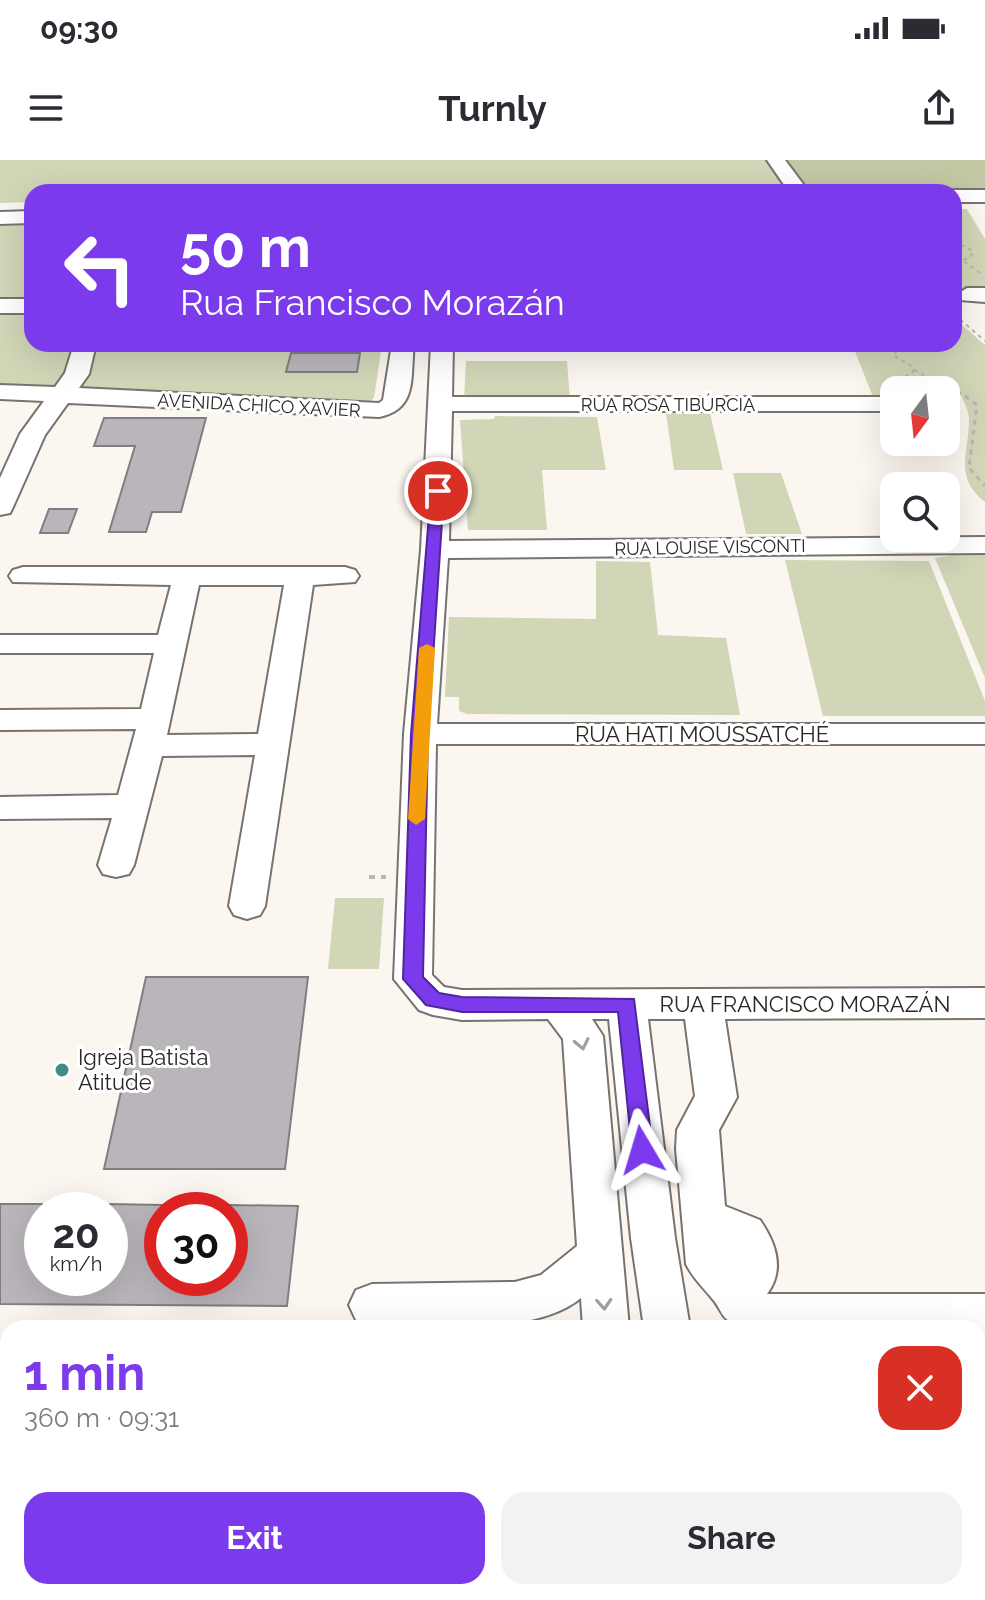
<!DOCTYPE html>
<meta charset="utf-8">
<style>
:root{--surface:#fff;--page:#f2f2f3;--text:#2b2b33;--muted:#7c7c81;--accent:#7c3aed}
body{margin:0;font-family:Raleway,sans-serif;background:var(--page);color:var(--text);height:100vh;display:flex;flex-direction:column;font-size:30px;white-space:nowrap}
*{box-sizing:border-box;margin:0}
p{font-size:26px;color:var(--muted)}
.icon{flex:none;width:44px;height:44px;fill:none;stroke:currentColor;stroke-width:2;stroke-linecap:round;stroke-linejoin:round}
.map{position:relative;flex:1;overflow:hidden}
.sheet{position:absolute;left:0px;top:1160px;width:986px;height:280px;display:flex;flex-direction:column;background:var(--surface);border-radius:24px 24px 0 0;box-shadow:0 8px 32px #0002}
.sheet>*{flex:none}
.guide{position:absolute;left:24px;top:24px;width:938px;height:168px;border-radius:24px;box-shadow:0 8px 32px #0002;background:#7c3aed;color:#fff;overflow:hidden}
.needle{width:52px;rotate:195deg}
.fabs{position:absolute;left:880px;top:216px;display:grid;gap:16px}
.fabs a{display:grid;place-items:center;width:80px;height:80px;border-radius:16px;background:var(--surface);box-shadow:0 8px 32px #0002;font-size:40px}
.speed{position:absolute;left:24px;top:1032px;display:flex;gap:16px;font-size:40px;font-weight:700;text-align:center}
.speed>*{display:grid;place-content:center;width:104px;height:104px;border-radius:50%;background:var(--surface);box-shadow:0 8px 32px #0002;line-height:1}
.speed small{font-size:20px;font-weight:400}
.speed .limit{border:12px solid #d22;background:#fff;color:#111}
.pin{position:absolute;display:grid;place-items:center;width:68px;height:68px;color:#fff;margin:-34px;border:4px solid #fff;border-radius:50%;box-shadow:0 2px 8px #0007}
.me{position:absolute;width:88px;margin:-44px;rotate:353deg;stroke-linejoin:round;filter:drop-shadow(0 0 6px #0008)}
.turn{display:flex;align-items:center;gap:28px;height:168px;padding:0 24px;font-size:36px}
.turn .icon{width:104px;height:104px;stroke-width:2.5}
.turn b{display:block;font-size:56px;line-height:68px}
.round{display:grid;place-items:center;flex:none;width:84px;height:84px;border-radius:24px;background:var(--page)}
.head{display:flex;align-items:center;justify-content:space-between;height:136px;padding:0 24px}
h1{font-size:48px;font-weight:700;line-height:60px;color:var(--accent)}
.primary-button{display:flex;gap:16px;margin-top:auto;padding:16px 24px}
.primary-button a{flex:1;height:92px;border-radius:24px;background:var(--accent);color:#fff;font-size:32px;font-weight:700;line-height:92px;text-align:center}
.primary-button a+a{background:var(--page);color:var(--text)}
.status{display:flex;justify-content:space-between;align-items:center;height:56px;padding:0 40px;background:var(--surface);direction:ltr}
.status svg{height:22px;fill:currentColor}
header{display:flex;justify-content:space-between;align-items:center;height:104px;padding:0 24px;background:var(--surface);font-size:36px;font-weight:700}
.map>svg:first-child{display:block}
</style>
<div class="status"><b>09:30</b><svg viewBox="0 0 49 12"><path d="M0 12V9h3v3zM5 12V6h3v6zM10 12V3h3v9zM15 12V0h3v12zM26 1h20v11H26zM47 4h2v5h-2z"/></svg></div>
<header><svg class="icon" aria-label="menu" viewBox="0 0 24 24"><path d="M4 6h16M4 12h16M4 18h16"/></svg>Turnly<svg class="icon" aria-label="share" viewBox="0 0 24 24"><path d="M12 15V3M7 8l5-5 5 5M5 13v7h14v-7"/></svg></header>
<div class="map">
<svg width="985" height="1440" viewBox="0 0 985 1440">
<rect width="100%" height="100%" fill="#fcf6f1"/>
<path fill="#d1d6b7" d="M0 0H985V30L32 32V42L0 43Z
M954 49H967L985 79V132H954Z
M32 65V184H382L374 238 369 242 0 241V66Z
M954 158 985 185V342C953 317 969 293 969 259 969 251 964 243 961 235L946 237V230H894V238L873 237 852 184H954Z
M466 201H567L570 239H464Z
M666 253H710L723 310H674Z
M495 256 597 257 606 310H542L547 370H468L460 260 494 259Z
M733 313H781L802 374H746Z
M977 391H985V518L935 398Z
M785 400 929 401 985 541V556H823Z
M596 401 650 402 658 475 726 478 740 555 467 554 459 551V537H445L449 457 596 459Z
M335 738H384L379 809H328Z
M352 1432H580V1440H352Z"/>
<path fill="#c2c8a4" d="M766 0H985V31L785 30Z"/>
<path fill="#b9b5bb" stroke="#817e83" stroke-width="2" d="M291 193H360L357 212H286Z
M104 258H206L181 352H152L146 372H109L135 286H94Z
M49 349H77L68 373H40Z
M146 817H308L285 1009H104Z
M0 1044H42V1118H110V1044L162 1045V1118H230V1045L298 1046 287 1146 0 1144Z"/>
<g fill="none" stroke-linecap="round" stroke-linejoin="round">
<defs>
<path id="minor" d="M767 0H785L809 32H789Z
M954 30H985V42H954V32H947Z
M32 51V63L0 64V52Z
M967 128H985V142L959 140 956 135Z
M0 139H32V153H0Z
M74 184H96L89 214 79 228 379 243 383 240 392 184H414C410 218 418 249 379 257L68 243 45 275 13 347 10 353 0 355V318L20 274 44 241 0 239V225L55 227 65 213Z
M431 184H453L452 237H894V251H452L449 381 985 377V393L448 398 437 564H985V584H436L432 815 444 827 462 830 985 828V858L725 859 737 937 719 970 725 1046 760 1060C776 1083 785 1110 767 1134H985V1213L978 1214V1168H743C717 1158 725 1152 710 1136 701 1125 693 1118 686 1104L676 989 677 970 695 936 685 859H648L675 1078 690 1168H644L631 1078 609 859H592L603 876 629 1168H583L581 1138C534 1177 431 1165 372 1166L356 1160 349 1145 356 1130 372 1124 515 1122 541 1115 577 1086 563 879 548 859 462 860 433 855 419 850 394 819 404 574 421 390Z
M23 407H345L355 410 359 416 355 422 313 425 265 746 260 755 247 759 234 755 229 746 255 595 162 596 134 705 129 714 116 717 103 714 98 705 112 658 0 659V637L118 635 136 569 0 570V550L141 549 154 493H0V475H158L171 425 13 422 9 416 13 410ZM199 425H284L258 574 167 575Z
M597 1432H651V1440H597Z
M662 1432H716L717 1440H663Z"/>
</defs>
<use href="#minor" stroke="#78736f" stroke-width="4"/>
<path stroke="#bbb6b2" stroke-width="2" stroke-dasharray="4 4" stroke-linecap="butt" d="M954 62 963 51
M954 81 973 91 970 98 962 100 983 115
M954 154 985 181
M914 210 923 214 920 226 923 230
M896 220 920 226
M891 225 913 212V207L893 195 903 184"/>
<path stroke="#bbb6b2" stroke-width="3" stroke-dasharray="5 5" stroke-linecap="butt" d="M946 235 961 233 977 245 969 308 985 326"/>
<path stroke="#bbb6b2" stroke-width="4" stroke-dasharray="6 6" stroke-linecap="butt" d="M369 717H386"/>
<use href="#minor" fill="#fff" fill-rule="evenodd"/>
</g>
<defs><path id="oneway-chevron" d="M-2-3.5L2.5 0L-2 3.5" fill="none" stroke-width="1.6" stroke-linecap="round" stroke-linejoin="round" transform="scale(2)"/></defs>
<g stroke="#9f9e9d">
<use href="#oneway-chevron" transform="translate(582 884) rotate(78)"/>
<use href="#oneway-chevron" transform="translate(604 1144) rotate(86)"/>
</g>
<path fill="#7c3aed" stroke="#51269a" stroke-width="2" d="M438 327 444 331 428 574 423 817 439 833 462 837 634 839 653 990 650 996 642 999 635 996 632 990 618 852H462L426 845 403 819 411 574 431 331Z"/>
<path fill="#f59e0b" d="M427 484 435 488 425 659 416 665 408 659 419 488Z"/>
<circle fill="#438b86" stroke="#fff" stroke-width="3" cx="62" cy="910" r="8"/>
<g text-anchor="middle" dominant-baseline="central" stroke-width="6" stroke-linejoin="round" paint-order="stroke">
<g font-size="18" fill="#2a2826" stroke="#fff">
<text x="668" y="244">RUA ROSA TIBÚRCIA</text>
<text transform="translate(259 245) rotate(3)">AVENIDA CHICO XAVIER</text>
<text transform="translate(710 387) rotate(-1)">RUA LOUISE VISCONTI</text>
</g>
<g font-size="22" fill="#2a2826" stroke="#fff">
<text x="702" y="574">RUA HATI MOUSSATCHÉ</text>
<text x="805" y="844">RUA FRANCISCO MORAZÁN</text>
</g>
<g font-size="22" fill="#2a2826" stroke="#fff" text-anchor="start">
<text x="78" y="897">Igreja Batista<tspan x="78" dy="25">Atitude</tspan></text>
</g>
</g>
</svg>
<div class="fabs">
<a><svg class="needle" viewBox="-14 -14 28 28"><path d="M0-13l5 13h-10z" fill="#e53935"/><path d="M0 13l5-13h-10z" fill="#7c7c81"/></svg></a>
<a><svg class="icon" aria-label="search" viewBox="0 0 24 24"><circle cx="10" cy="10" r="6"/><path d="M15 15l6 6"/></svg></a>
</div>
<div class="speed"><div>20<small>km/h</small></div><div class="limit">30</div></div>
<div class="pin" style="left:438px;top:331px;background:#d93025"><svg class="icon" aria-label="arrive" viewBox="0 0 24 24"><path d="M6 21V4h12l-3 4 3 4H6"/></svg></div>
<svg class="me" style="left:642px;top:990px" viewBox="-20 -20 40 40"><path d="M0-17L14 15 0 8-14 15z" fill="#7c3aed" stroke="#fff" stroke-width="4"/></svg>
<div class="guide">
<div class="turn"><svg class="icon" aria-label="left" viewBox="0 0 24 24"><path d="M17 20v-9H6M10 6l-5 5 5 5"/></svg><div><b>50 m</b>Rua Francisco Morazán</div></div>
</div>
<section class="sheet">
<div class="head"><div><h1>1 min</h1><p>360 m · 09:31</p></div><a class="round" style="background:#d93025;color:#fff"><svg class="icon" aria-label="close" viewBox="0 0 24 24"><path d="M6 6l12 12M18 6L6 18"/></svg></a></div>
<div class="primary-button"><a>Exit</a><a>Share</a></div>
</section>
</div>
